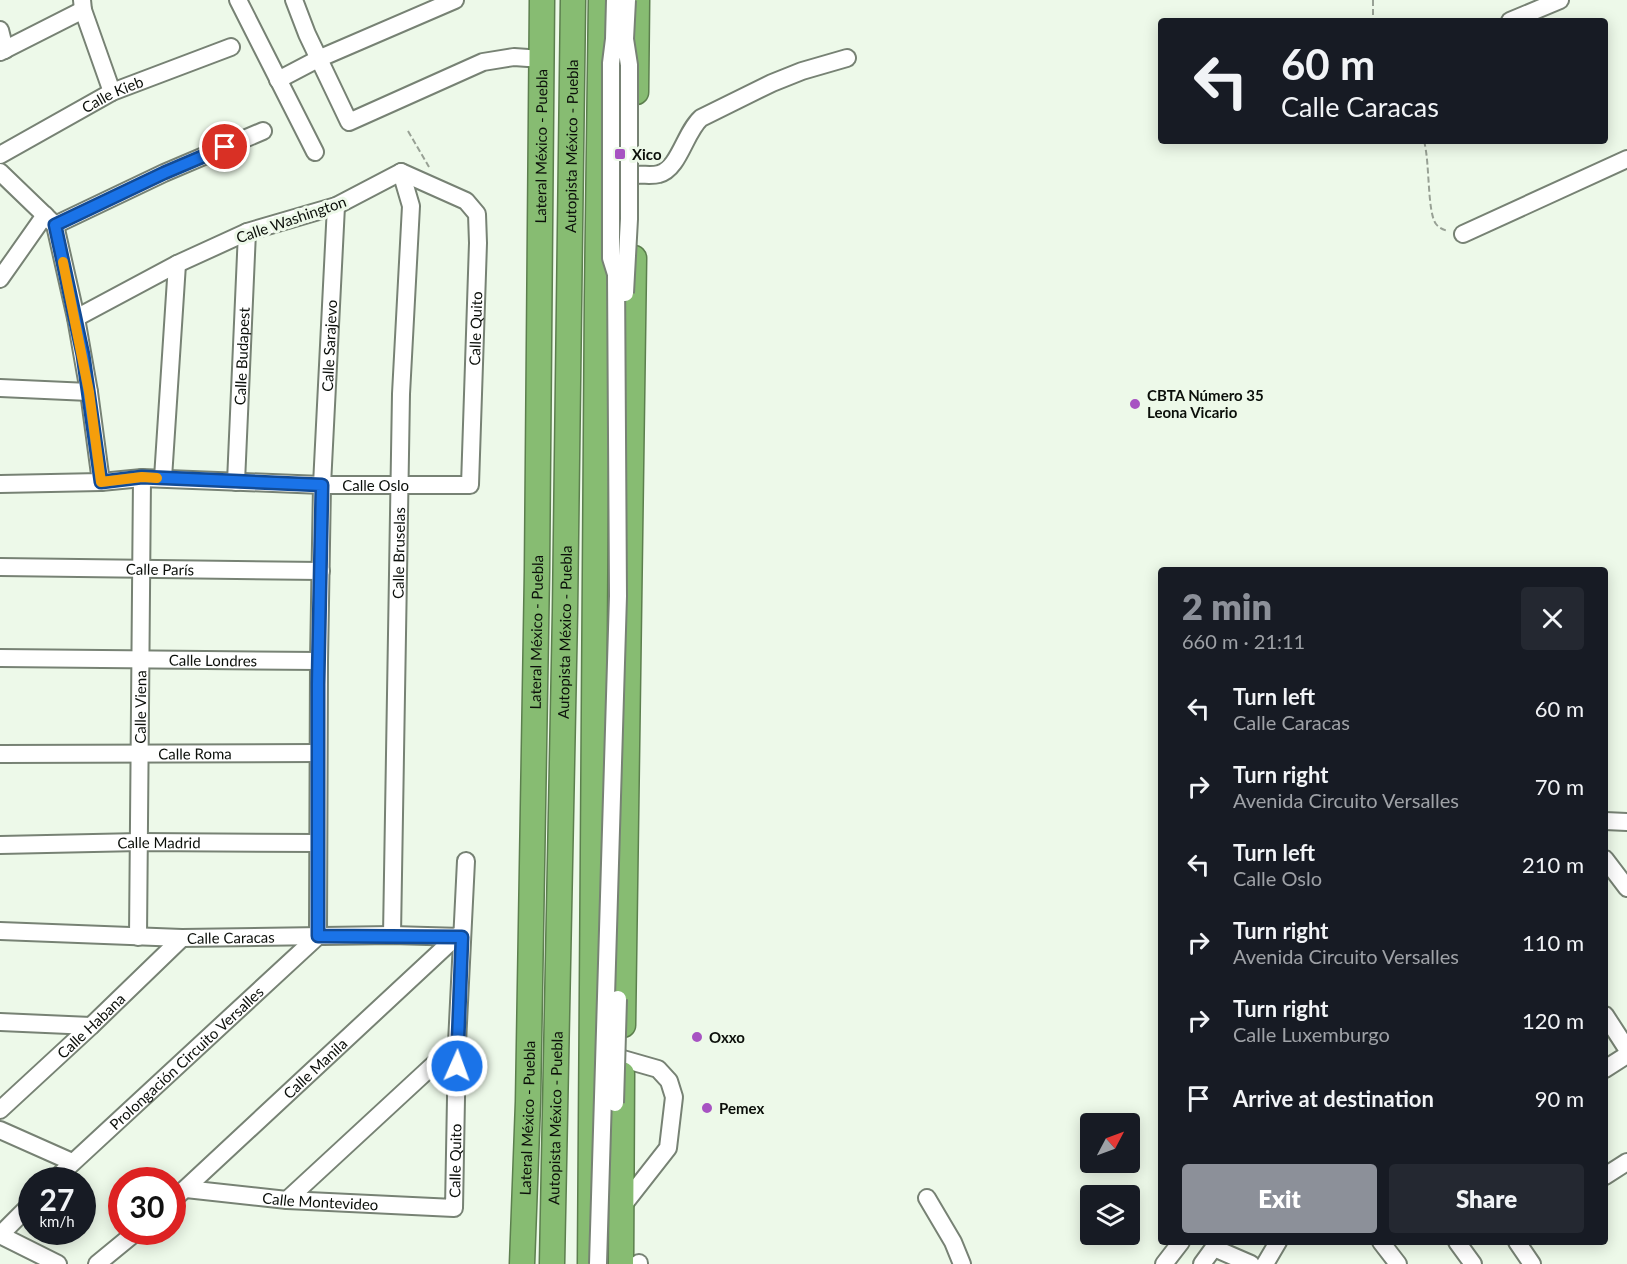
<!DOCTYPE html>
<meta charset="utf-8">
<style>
:root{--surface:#171b24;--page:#242831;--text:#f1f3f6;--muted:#9ea1a6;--accent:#8c9099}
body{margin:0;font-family:Lato,sans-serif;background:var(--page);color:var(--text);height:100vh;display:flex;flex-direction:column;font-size:22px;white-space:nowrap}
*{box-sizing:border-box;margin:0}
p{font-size:20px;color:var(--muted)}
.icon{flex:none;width:33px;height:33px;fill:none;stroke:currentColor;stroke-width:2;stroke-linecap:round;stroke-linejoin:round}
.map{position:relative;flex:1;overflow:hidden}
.sheet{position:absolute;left:1158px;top:567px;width:450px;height:678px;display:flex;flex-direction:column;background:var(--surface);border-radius:6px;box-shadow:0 3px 15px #0003}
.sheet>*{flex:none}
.top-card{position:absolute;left:1158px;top:18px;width:450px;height:126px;border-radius:6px;box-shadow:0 3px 15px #0003;background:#171b24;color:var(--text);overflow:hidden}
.needle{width:39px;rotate:49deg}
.buttons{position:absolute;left:1080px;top:1113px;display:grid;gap:12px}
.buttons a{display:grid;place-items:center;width:60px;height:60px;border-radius:6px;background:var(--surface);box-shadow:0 3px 15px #0003;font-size:30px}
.speed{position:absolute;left:18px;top:1167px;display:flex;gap:12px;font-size:30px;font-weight:700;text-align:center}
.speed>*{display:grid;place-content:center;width:78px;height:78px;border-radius:50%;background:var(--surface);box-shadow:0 3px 15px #0003;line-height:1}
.speed small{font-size:15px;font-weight:400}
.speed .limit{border:9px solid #d22;background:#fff;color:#111}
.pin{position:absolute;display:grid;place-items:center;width:51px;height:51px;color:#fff;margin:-26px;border:3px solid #fff;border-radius:50%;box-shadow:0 2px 6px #0007}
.me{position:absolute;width:66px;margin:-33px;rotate:2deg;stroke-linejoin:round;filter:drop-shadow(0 0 4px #0008)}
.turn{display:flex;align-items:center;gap:21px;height:126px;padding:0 24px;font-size:27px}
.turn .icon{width:78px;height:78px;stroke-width:2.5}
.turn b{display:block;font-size:42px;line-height:51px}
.round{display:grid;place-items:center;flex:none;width:63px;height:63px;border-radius:6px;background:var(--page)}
.headline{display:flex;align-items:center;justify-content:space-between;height:102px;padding:0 24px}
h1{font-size:36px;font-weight:800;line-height:45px;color:var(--accent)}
.button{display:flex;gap:12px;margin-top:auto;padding:12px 24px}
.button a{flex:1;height:69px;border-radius:6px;background:var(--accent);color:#fff;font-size:24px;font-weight:800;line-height:69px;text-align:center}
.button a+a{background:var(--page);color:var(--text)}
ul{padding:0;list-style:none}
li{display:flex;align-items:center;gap:18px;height:78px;padding:0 24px}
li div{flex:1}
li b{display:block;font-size:22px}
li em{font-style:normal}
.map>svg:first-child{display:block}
</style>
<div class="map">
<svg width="1627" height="1264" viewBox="0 0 1627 1264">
<rect width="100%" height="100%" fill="#edf9e9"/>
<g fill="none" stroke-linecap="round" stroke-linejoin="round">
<defs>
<g id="minor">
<path d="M82 0 83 10 112 92"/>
<path d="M238 0 315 152"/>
<path d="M294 0 307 34 349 122 483 62 514 57 542 59"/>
<path d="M1510 21 1560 0"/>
<path d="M0 30 5 50"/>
<path d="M0 52 83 10"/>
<path d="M278 80 318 59 455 0"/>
<path id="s1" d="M0 155 112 92 231 47"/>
<path d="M0 172 55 225 76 318 89 392 101 482"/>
<path d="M635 175C642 174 652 176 659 174 679 169 685 132 701 118L772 83 802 71 847 58"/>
<path d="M55 225 164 173 263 131"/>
<path d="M1463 234 1627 159"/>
<path d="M0 279 45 215"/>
<path d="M0 388 89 392"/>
<path d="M163 478 177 264"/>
<path id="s2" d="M236 482 247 232"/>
<path id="s3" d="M0 484 101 482 142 478 322 485H470L478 243 477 214 466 201 401 172 336 206 247 232 177 264 76 318"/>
<path id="s4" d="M0 567 321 571"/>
<path id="s5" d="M0 658 319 661"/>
<path id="s6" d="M0 754 318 753"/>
<path d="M1605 821 1627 822"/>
<path id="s7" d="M0 845 140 842 318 843"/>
<path d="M1605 859 1627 888"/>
<path id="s8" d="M0 931 182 938 392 935 462 937"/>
<path id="s9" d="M392 935 401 394 411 206 401 172"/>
<path id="s10" d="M138 937 142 478"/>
<path d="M1605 1015 1627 1049"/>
<path d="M0 1022 91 1026"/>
<path d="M1605 1069 1627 1055"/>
<path id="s11" d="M0 1110 91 1026 182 938"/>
<path d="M0 1130 72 1162"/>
<path d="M1605 1176 1627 1162"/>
<path id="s12" d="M54 1180 318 936 319 661 322 485 336 206"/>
<path id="s13" d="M186 1189 287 1200 454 1208 457 1043 466 861"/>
<path d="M927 1198 953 1242 962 1264"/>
<path d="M287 1200 457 1043"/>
<path id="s14" d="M172 1201 457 936"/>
<path d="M621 1208 668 1148 674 1097 669 1081 658 1069 623 1059"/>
<path d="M0 1235 58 1264"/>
<path d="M0 1235 32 1203"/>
<path d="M1381 1242 1398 1264"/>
<path d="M1457 1242 1473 1264"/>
<path d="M1517 1242 1532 1264"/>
<path d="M1214 1248 1251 1264"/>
<path d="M639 1263V1264"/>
<path d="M97 1264 136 1232"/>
<path d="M1164 1264 1181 1242"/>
<path d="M1202 1264 1218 1242"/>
<path d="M1265 1264 1278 1242"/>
</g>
<g id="highway">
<path d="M636 92 637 0"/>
<path d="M623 1025 634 258"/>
<path id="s15" d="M522 1264 528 1102 537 571 542 0"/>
<path id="s16" d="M552 1264 565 612 573 0"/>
<path d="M590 1264 597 297 601 0"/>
<path d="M621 1264 622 1074"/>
</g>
</defs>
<use href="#minor" stroke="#778274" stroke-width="20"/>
<use href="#highway" stroke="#5c7f4e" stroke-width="27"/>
<path stroke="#98a195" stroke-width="2" stroke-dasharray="6 3" stroke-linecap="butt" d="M1373 0V21
M408 131 429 167
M1424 141C1430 162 1427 212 1436 224 1439 228 1444 230 1448 231"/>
<use href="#minor" stroke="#fff" stroke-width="16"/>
<use href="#highway" stroke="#87bc72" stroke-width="24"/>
<defs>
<path id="minor-bridge" d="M625 293 629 219V65L625 39 627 0
M615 1103 618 999
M598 1264 618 596 616 274 611 258V63L614 39 615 0"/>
</defs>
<use href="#minor-bridge" stroke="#778274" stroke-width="20" stroke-linecap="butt"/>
<use href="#minor-bridge" stroke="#fff" stroke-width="16"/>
</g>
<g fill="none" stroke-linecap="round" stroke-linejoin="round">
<defs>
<path id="route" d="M225 147 164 173 55 225 83 355 101 482 142 477 322 485 318 684V936L462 937 457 1066"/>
</defs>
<use href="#route" stroke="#114b97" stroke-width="15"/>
<use href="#route" stroke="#1a73e8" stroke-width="10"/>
<path stroke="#f59e0b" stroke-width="10" d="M63 262 89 392 101 482 142 477 157 478"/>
</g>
<g fill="#a753c2" stroke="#edf9e9" stroke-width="2">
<rect x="614" y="148" width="12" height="12" rx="3"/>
<circle cx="1135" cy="404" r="6"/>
<circle cx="697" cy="1037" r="6"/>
<circle cx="707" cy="1108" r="6"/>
</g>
<g text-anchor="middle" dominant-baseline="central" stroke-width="6" stroke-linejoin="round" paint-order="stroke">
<g font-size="15" fill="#0b0f0a" stroke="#edf9e9">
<text stroke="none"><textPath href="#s1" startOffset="128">Calle Kieb</textPath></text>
<text stroke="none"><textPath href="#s15" startOffset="1118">Lateral México - Puebla</textPath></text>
<text stroke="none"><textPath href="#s16" startOffset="1118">Autopista México - Puebla</textPath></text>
<text transform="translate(291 219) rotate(-19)">Calle Washington</text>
<text stroke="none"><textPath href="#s3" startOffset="627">Calle Quito</textPath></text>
<text stroke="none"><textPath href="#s12" startOffset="950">Calle Sarajevo</textPath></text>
<text stroke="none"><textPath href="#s2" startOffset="126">Calle Budapest</textPath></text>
<text stroke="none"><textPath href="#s3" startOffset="376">Calle Oslo</textPath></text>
<text stroke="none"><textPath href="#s9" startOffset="382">Calle Bruselas</textPath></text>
<text stroke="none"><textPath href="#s4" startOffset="160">Calle París</textPath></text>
<text stroke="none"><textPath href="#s15" startOffset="632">Lateral México - Puebla</textPath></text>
<text stroke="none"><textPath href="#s16" startOffset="632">Autopista México - Puebla</textPath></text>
<text stroke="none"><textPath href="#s5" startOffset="213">Calle Londres</textPath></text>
<text stroke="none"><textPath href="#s10" startOffset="230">Calle Viena</textPath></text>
<text stroke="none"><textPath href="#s6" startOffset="195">Calle Roma</textPath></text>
<text stroke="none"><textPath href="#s7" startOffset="159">Calle Madrid</textPath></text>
<text stroke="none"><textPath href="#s8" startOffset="231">Calle Caracas</textPath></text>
<text stroke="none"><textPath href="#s11" startOffset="124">Calle Habana</textPath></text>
<text stroke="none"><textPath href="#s12" startOffset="180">Prolongación Circuito Versalles</textPath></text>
<text stroke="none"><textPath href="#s14" startOffset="195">Calle Manila</textPath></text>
<text stroke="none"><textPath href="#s15" startOffset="146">Lateral México - Puebla</textPath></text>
<text stroke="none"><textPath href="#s16" startOffset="146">Autopista México - Puebla</textPath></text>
<text stroke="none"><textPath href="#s13" startOffset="316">Calle Quito</textPath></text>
<text stroke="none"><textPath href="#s13" startOffset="135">Calle Montevideo</textPath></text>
</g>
<g font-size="15" font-weight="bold" fill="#0b0f0a" stroke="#edf9e9" text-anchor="start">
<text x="632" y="154">Xico</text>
<text x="1147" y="395">CBTA Número 35<tspan x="1147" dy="17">Leona Vicario</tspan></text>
<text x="709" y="1037">Oxxo</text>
<text x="719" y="1108">Pemex</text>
</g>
</g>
</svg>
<div class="buttons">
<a><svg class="needle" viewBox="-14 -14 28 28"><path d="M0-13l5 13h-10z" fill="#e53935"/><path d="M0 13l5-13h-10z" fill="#9ea1a6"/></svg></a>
<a><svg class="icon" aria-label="layers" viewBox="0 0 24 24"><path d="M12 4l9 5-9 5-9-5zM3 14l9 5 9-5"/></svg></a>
</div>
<div class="speed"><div>27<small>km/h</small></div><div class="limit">30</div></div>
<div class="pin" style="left:225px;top:147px;background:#d93025"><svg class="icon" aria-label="arrive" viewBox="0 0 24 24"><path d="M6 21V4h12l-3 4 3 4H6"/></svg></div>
<svg class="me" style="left:457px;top:1066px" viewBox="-20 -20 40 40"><circle r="17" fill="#1a73e8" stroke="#fff" stroke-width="3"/><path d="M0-11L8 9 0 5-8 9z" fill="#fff"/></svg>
<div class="top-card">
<div class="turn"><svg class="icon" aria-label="left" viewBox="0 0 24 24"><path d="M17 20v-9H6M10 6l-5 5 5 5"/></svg><div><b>60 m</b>Calle Caracas</div></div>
</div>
<section class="sheet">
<div class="headline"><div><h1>2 min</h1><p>660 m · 21:11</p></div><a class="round"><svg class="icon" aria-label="close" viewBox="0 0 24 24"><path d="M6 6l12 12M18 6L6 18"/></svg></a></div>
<ul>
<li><svg class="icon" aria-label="left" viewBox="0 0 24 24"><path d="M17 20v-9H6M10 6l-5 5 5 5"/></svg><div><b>Turn left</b><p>Calle Caracas</p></div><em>60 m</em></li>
<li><svg class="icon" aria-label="right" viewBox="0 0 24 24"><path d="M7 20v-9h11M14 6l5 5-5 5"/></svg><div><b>Turn right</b><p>Avenida Circuito Versalles</p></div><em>70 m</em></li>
<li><svg class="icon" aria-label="left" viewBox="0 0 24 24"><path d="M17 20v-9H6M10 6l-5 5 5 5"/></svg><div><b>Turn left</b><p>Calle Oslo</p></div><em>210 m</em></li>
<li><svg class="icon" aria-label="right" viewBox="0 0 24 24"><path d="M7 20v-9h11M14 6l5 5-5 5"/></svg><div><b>Turn right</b><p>Avenida Circuito Versalles</p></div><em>110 m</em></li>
<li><svg class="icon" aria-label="right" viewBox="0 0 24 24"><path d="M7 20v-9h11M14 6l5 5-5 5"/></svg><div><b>Turn right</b><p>Calle Luxemburgo</p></div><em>120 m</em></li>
<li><svg class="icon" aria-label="arrive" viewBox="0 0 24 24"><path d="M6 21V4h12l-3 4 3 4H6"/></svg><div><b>Arrive at destination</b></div><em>90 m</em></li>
</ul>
<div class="button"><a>Exit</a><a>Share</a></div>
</section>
</div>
